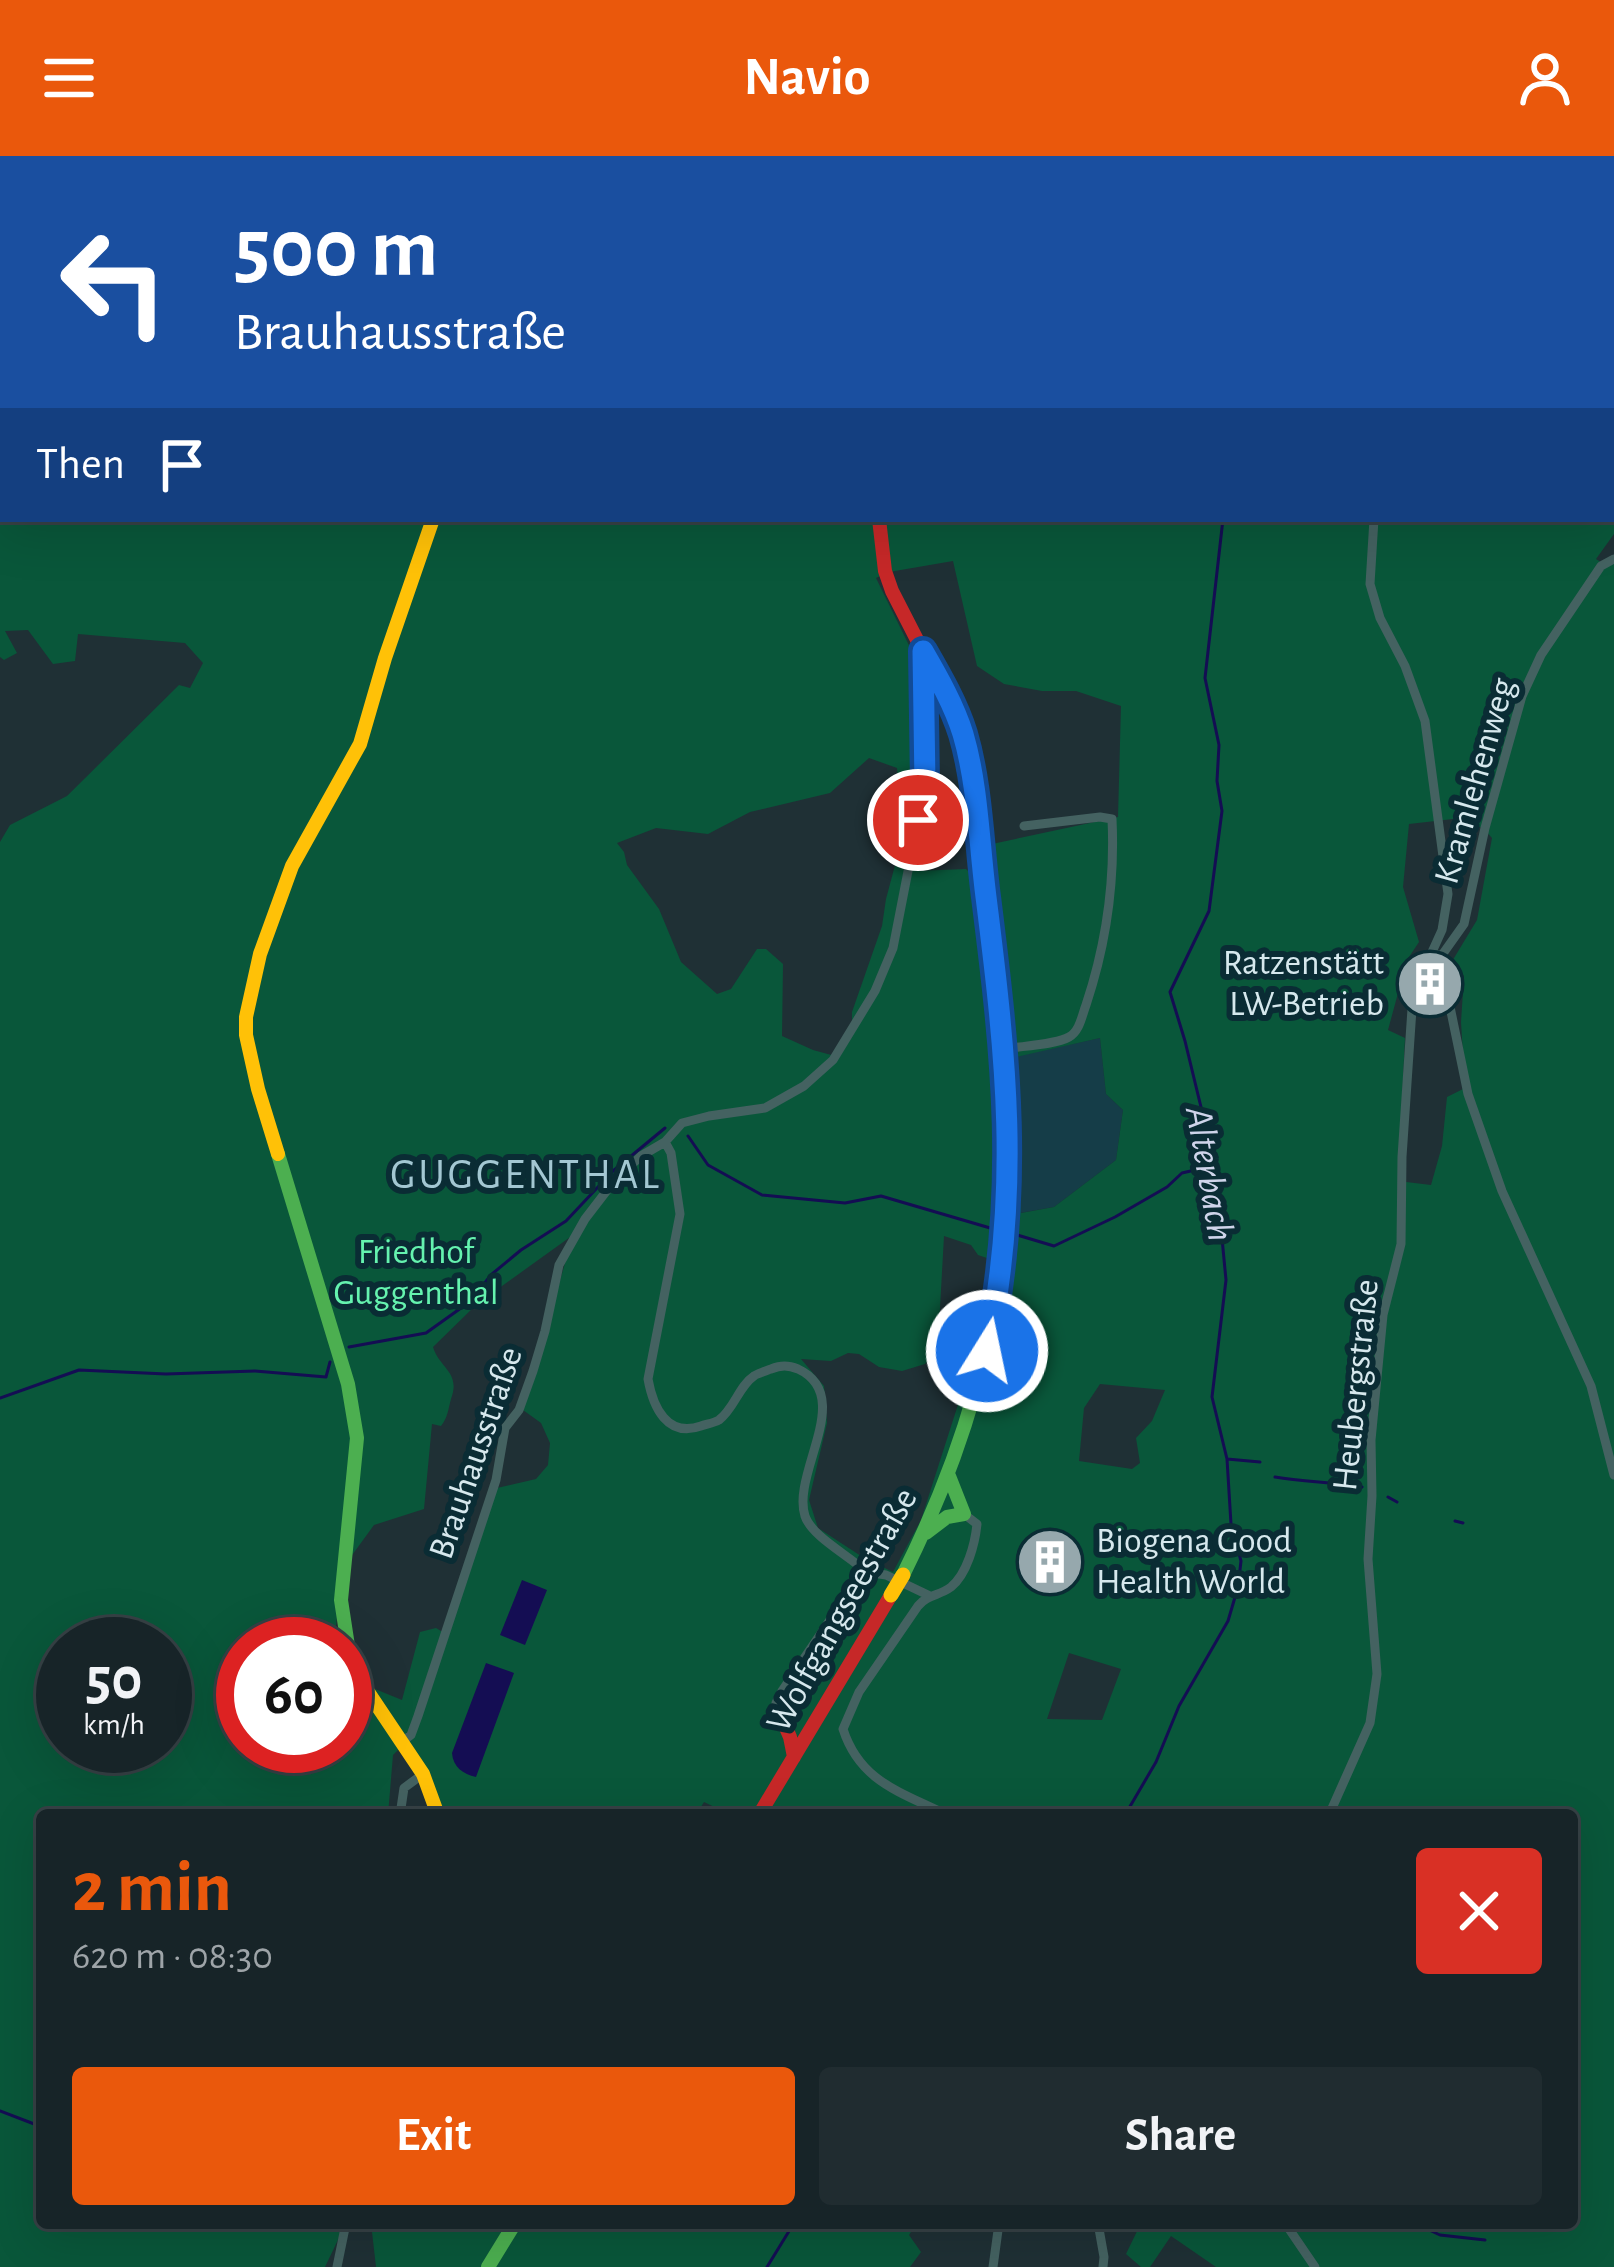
<!DOCTYPE html>
<meta charset="utf-8">
<style>
:root{--surface:#172428;--page:#202c30;--text:#f1f3f6;--muted:#9ea4a8;--line:#364145;--accent:#ea580c}
body{margin:0;font-family:"Alegreya Sans",sans-serif;background:var(--page);color:var(--text);height:100vh;display:flex;flex-direction:column;font-size:45px;white-space:nowrap}
*{box-sizing:border-box;margin:0}
p{font-size:39px;color:var(--muted)}
.icon{flex:none;width:66px;height:66px;fill:none;stroke:currentColor;stroke-width:2;stroke-linecap:round;stroke-linejoin:round}
.map{position:relative;flex:1;overflow:hidden}
.sheet{position:absolute;left:36px;top:1653px;width:1542px;height:420px;display:flex;flex-direction:column;background:var(--surface);border-radius:12px;box-shadow:0 12px 48px #0002,0 0 0 3px var(--line)}
.sheet>*{flex:none}
.hud{position:absolute;left:0px;top:0px;width:1614px;height:366px;box-shadow:0 12px 48px #0002,0 0 0 3px var(--line);background:#1a4fa0;color:#fff;overflow:hidden}
.speed{position:absolute;left:36px;top:1461px;display:flex;gap:24px;font-size:60px;font-weight:700;text-align:center}
.speed>*{display:grid;place-content:center;width:156px;height:156px;border-radius:50%;background:var(--surface);box-shadow:0 12px 48px #0002,0 0 0 3px var(--line);line-height:1}
.speed small{font-size:30px;font-weight:400}
.speed .limit{border:18px solid #d22;background:#fff;color:#111}
.pin{position:absolute;display:grid;place-items:center;width:102px;height:102px;color:#fff;margin:-51px;border:6px solid #fff;border-radius:50%;box-shadow:0 3px 12px #0007}
.me{position:absolute;width:132px;margin:-66px;rotate:10deg;stroke-linejoin:round;filter:drop-shadow(0 0 9px #0008)}
.turn{display:flex;align-items:center;gap:42px;height:252px;padding:0 36px;font-size:54px}
.turn .icon{width:156px;height:156px;stroke-width:2.5}
.turn b{display:block;font-size:84px;line-height:102px}
.then{display:flex;align-items:center;height:114px;padding:0 36px;background:#0003;gap:24px;font-size:45px}
.round{display:grid;place-items:center;flex:none;width:126px;height:126px;border-radius:12px;background:var(--page)}
.head{display:flex;align-items:center;justify-content:space-between;height:204px;padding:0 36px}
h1{font-size:72px;font-weight:600;line-height:90px;color:var(--accent)}
.cta{display:flex;gap:24px;margin-top:auto;padding:24px 36px}
.cta a{flex:1;height:138px;border-radius:12px;background:var(--accent);color:#fff;font-size:48px;font-weight:600;line-height:138px;text-align:center}
.cta a+a{background:var(--page);color:var(--text)}
header{display:flex;justify-content:space-between;align-items:center;height:156px;padding:0 36px;background:var(--accent);color:#fff;font-size:54px;font-weight:600}
.map>svg:first-child{display:block}
</style>
<header><svg class="icon" aria-label="menu" viewBox="0 0 24 24"><path d="M4 6h16M4 12h16M4 18h16"/></svg>Navio<svg class="icon" aria-label="person" viewBox="0 0 24 24"><circle cx="12" cy="8" r="4"/><path d="M4 21q1-7 8-7t8 7"/></svg></header>
<div class="map">
<svg width="1614" height="2111" viewBox="0 0 1614 2111">
<rect width="100%" height="100%" fill="#1f3035"/>
<path fill="#153d48" d="M1100 882 1106 938 1123 954 1116 1004 1054 1051 1020 1057 1012 901Z"/>
<path fill="#09573a" fill-rule="evenodd" d="M0 0H1614V316L1611 320V3H3V363H1611V325L1614 328V378L1596 403 1607 410 1614 408V2111H1216L1171 2080 1150 2111H1141L1126 2098 1141 2067H1572V1659H731L704 1646 696 1659H431L422 1633 401 1591 393 1599 388 1659H42V2067H346L325 2111H0V686L10 669 67 640 179 529 190 532 203 507 185 487 78 478 75 505 53 508 28 474 5 475 17 497 4 504 0 501ZM953 405 977 510 1004 528 1042 535H1076L1121 550 1118 661 992 688 977 724 966 713 915 715 927 688 929 607 933 605 925 522 876 422 889 416ZM869 602 897 612 902 683 886 743 882 770 852 856V874L835 900 813 894 782 880 783 808 766 793H757L731 833 717 838 681 806 659 753 627 709 624 696 617 687 656 672 708 678 750 656 830 637ZM1453 663 1483 672 1492 682 1477 764 1451 807 1464 820 1461 866 1465 932 1447 941 1442 990 1431 1029 1398 1025 1405 882 1388 874 1407 804 1419 786 1403 731 1409 668ZM1100 882 1106 938 1123 954 1116 1004 1054 1051 1021 1057 1012 902ZM573 1079 523 1254 541 1267 550 1287 548 1309 536 1323 497 1332 446 1478 436 1472 420 1476 402 1544 353 1524 345 1499V1590H243V1488H342L336 1470 342 1413 374 1369 424 1353 432 1268 441 1270C448 1261 448 1254 451 1243 461 1216 440 1213 433 1191L477 1148ZM944 1080 971 1089 978 1099 1014 1111 1002 1196 973 1219 963 1233 921 1364 893 1416 864 1402 818 1372 809 1344 827 1267 824 1230 801 1203 831 1205 848 1197 859 1198 879 1211 902 1215 925 1208 942 1190 939 1170ZM1100 1228 1165 1234 1152 1265 1136 1282 1140 1307 1132 1313 1079 1305 1084 1252ZM63 1488H165V1590H63ZM1069 1497 1121 1513 1102 1564 1047 1563Z
M371 2067H917L909 2079 921 2096 910 2111H376Z"/>
<path fill="#140d53" d="M522 1424 547 1434 525 1489 500 1479Z
M486 1507 514 1517 476 1621C463 1618 453 1611 452 1597Z"/>
<g fill="none" stroke-linecap="round" stroke-linejoin="round">
<path stroke="#140d53" stroke-width="3" d="M1294 0 1295 3
M165 3 166 0
M0 102 3 100
M688 980 708 1009 762 1039 845 1047 881 1040 997 1074
M1014 1078 1054 1090 1115 1061 1167 1031 1182 1017 1212 1010
M349 1191 426 1177 468 1147 492 1118 521 1094 566 1065 613 1015 665 972
M0 1242 79 1214 166 1218 255 1215 326 1221 330 1206
M1227 1303 1260 1306
M1275 1321C1304 1326 1332 1326 1362 1331
M1388 1341 1397 1346
M1455 1365 1463 1367
M1125 1659 1156 1606 1179 1550 1228 1465 1238 1431 1241 1405 1231 1368 1227 1303 1212 1241 1226 1124 1215 1009 1185 885 1170 836 1209 755 1222 655 1217 625 1219 589 1205 522 1223 363
M0 1955 42 1971
M1317 2067 1328 2071 1338 2067
M1414 2067 1440 2079 1485 2084
M767 2111 794 2067"/>
<path stroke="#446261" stroke-width="9" d="M254 0 255 3
M1395 3 1396 0
M1431 799 1443 817 1468 938 1502 1035 1591 1230 1614 1319
M1431 799H1442L1464 768 1485 672 1522 540 1541 499 1601 410 1614 403
M1004 893C1021 890 1055 889 1069 881 1080 875 1082 859 1086 849 1106 789 1115 726 1112 663L1100 661 1024 670
M665 986 682 967 709 960 765 952 804 930 833 904 875 835 893 792 925 628 923 501
M780 1558 776 1547 782 1535 855 1427 866 1416 886 1419 928 1439
M403 1585 411 1579 418 1560 496 1324 505 1272 519 1254 533 1215 545 1175 559 1109 585 1063 615 1024 641 1000 665 986 671 997 680 1058 648 1223C653 1251 667 1282 701 1270 707 1268 714 1267 719 1264 734 1253 739 1230 754 1220 755 1219 770 1213 771 1213 781 1209 788 1209 798 1213 856 1240 791 1317 805 1360 812 1381 850 1400 866 1416
M400 1659 404 1632 423 1618
M947 1659C901 1636 860 1626 843 1573L859 1536 918 1450C928 1438 939 1440 951 1431 967 1418 975 1388 977 1368L964 1358
M1329 1659 1370 1567 1377 1518 1368 1403 1372 1340 1371 1284 1383 1159 1401 1088 1402 1001 1413 838 1442 774 1448 738 1425 565 1405 510 1380 462 1370 428 1374 363
M1098 2067 1104 2101 1103 2111
M1285 2067 1315 2111
M337 2111 346 2067
M993 2111 999 2067"/>
<path stroke="#4caf50" stroke-width="14" d="M0 233 3 235
M278 998 348 1228 357 1282 341 1444 350 1503
M926 1377 947 1361 964 1358 949 1320
M903 1419C964 1297 998 1179 1008 1043
M488 2111 515 2067"/>
<path stroke="#ffc107" stroke-width="14" d="M278 998 258 933 246 879V861L260 798 292 710 360 588 385 502 433 363
M350 1503 356 1518 423 1618 438 1659"/>
<path stroke="#c62828" stroke-width="14" d="M921 3 922 0
M879 363 885 415 892 435 954 556 971 616 1006 917 1009 972 1008 1043
M780 1558 790 1581 794 1601
M759 1659 891 1439"/>
<path stroke="#ffc107" stroke-width="15" d="M891 1439 903 1419"/>
</g>
<g fill="none" stroke-linecap="round" stroke-linejoin="round">
<defs>
<path id="route" d="M918 664 925 628 923 495C938 521 954 549 963 578 978 629 979 687 986 741 1006 900 1021 1035 987 1195"/>
</defs>
<use href="#route" stroke="#114b97" stroke-width="30"/>
<use href="#route" stroke="#1a73e8" stroke-width="21"/>
</g>
<defs>
<symbol id="building-disc" viewBox="-11 -11 22 22"><circle r="9.5" fill="#96a8ad" stroke="#0a2c34"/><path d="M-4-6H4V6H1V3H-1V6H-4ZM-2.5-4.3h1.7v1.8h-1.7ZM.8-4.3h1.7v1.8H.8ZM-2.5-1h1.7V.8h-1.7ZM.8-1h1.7V.8H.8Z" fill="#fff"/></symbol>
</defs>
<g fill-rule="evenodd">
<use href="#building-disc" x="1392" y="790" width="76" height="76"/>
<use href="#building-disc" x="1012" y="1368" width="76" height="76"/>
</g>
<g text-anchor="middle" dominant-baseline="central" stroke-width="12" stroke-linejoin="round" paint-order="stroke">
<g font-size="36" fill="#d6e8ed" stroke="#0a2c34">
<text transform="translate(1475 625) rotate(-74)">Kramlehenweg</text>
<text transform="translate(1356 1229) rotate(-84)">Heubergstraße</text>
<text transform="translate(476 1297) rotate(-71)">Brauhausstraße</text>
<text transform="translate(842 1454) rotate(-61)">Wolfgangseestraße</text>
</g>
<g font-size="36" fill="#d6e8ed" stroke="#0a2c34" text-anchor="end">
<text x="1384" y="807">Ratzenstätt<tspan x="1384" dy="41">LW-Betrieb</tspan></text>
<text x="1096" y="1385" text-anchor="start">Biogena Good<tspan x="1096" dy="41">Health World</tspan></text>
</g>
<g font-size="36" fill="#65f3af" stroke="#0a2c34">
<text x="416" y="1096">Friedhof<tspan x="416" dy="41">Guggenthal</tspan></text>
</g>
<g font-size="39" font-style="italic" fill="#cfd4ea" stroke="#0a2c34">
<text transform="translate(1209 1018) rotate(80)">Alterbach</text>
</g>
<g font-size="42" letter-spacing="3" fill="#a3c7d2" stroke="#0a2c34">
<text x="526" y="1019">GUGGENTHAL</text>
</g>
</g>
</svg>
<div class="speed"><div>50<small>km/h</small></div><div class="limit">60</div></div>
<div class="pin" style="left:918px;top:664px;background:#d93025"><svg class="icon" aria-label="arrive" viewBox="0 0 24 24"><path d="M6 21V4h12l-3 4 3 4H6"/></svg></div>
<svg class="me" style="left:987px;top:1195px" viewBox="-20 -20 40 40"><circle r="17" fill="#1a73e8" stroke="#fff" stroke-width="3"/><path d="M0-11L8 9 0 5-8 9z" fill="#fff"/></svg>
<div class="hud">
<div class="turn"><svg class="icon" aria-label="left" viewBox="0 0 24 24"><path d="M17 20v-9H6M10 6l-5 5 5 5"/></svg><div><b>500 m</b>Brauhausstraße</div></div>
<div class="then">Then<svg class="icon" aria-label="arrive" viewBox="0 0 24 24"><path d="M6 21V4h12l-3 4 3 4H6"/></svg></div>
</div>
<section class="sheet">
<div class="head"><div><h1>2 min</h1><p>620 m · 08:30</p></div><a class="round" style="background:#d93025;color:#fff"><svg class="icon" aria-label="close" viewBox="0 0 24 24"><path d="M6 6l12 12M18 6L6 18"/></svg></a></div>
<div class="cta"><a>Exit</a><a>Share</a></div>
</section>
</div>
